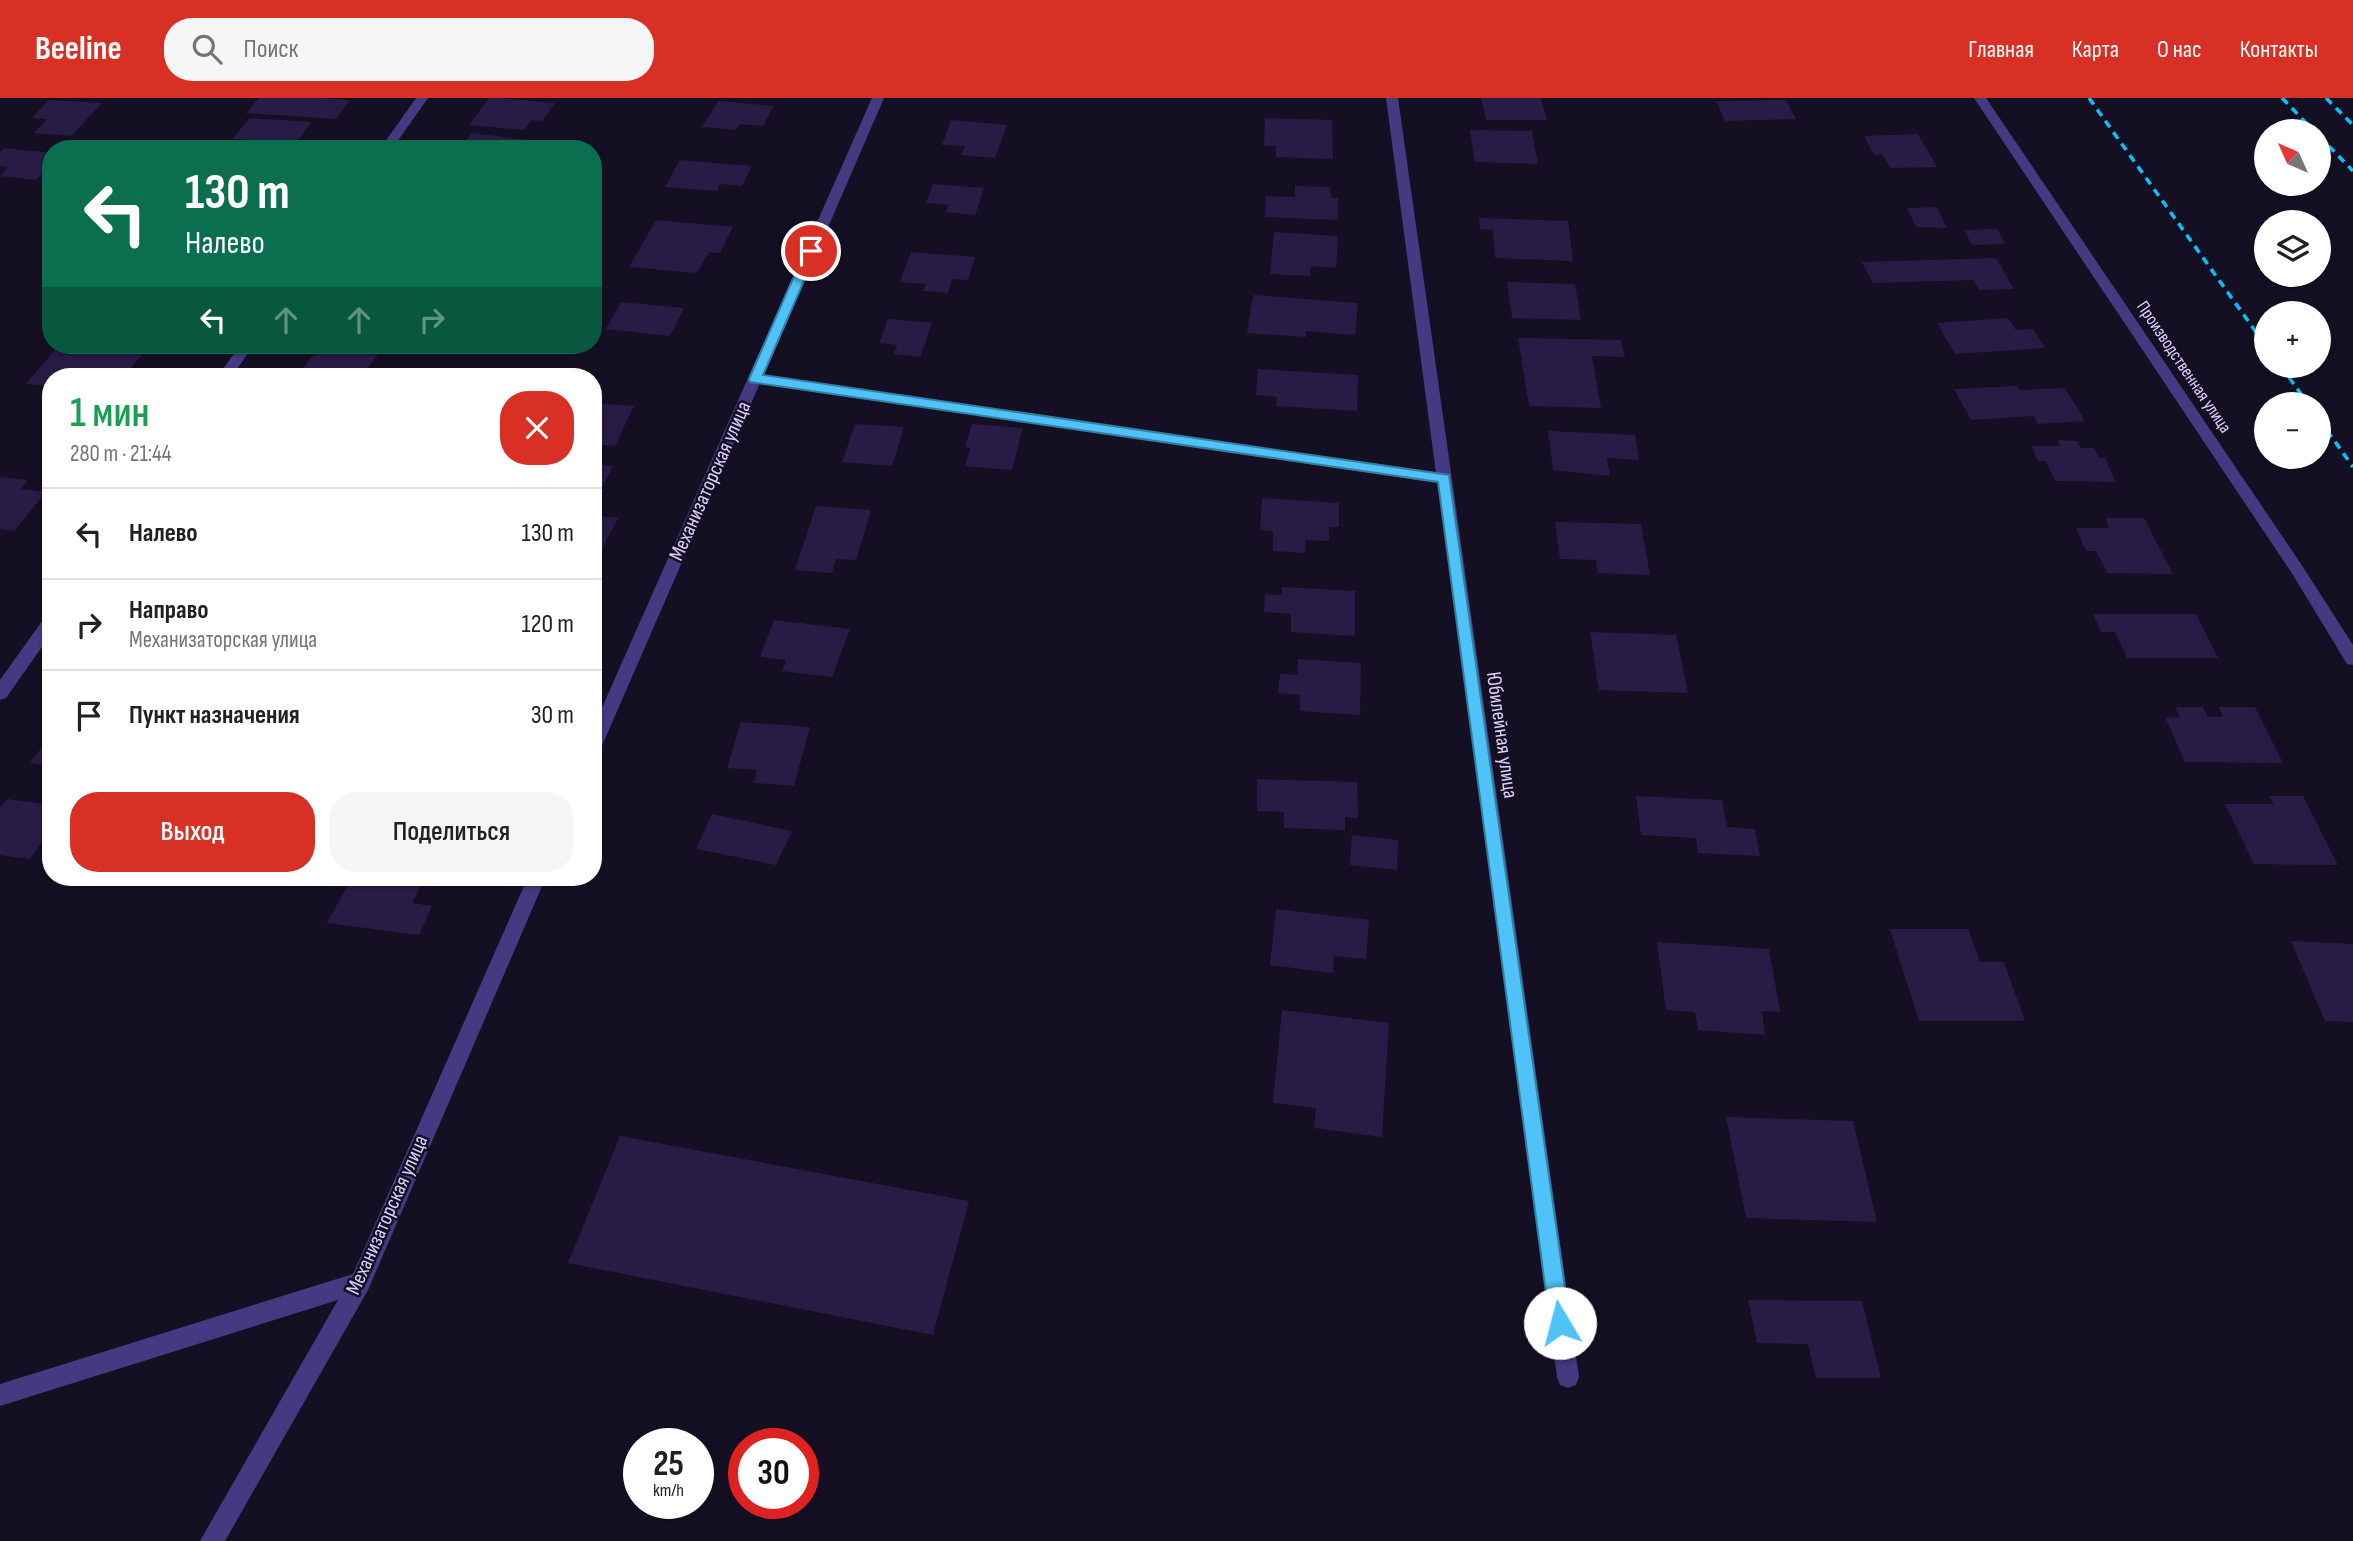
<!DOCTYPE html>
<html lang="ru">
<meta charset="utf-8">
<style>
:root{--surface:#fff;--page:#f6f6f6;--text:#202124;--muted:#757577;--line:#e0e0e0;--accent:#d93025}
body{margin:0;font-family:"Sofia Sans Condensed",sans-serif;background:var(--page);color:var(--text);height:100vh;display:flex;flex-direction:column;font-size:26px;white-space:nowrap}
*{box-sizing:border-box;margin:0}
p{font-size:23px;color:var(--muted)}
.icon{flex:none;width:38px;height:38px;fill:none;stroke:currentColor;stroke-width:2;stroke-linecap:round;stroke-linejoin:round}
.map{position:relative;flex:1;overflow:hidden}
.drawer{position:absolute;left:42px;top:270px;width:560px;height:518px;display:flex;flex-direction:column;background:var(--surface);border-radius:28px;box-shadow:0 2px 5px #0004}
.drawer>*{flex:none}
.top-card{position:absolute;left:42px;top:42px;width:560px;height:214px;border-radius:28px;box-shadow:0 2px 5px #0004;background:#0b6e4f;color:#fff;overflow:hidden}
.needle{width:46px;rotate:315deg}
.fabs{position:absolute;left:2254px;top:21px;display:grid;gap:14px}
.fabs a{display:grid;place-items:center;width:77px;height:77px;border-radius:50%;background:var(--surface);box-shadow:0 2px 5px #0004;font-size:35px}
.speed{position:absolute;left:623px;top:1330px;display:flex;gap:14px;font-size:35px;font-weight:700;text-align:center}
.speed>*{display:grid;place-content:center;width:91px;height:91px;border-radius:50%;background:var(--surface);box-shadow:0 2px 5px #0004;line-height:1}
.speed small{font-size:18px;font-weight:400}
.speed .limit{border:10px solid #d22;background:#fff;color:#111}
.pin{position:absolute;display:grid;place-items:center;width:60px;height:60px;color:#fff;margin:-30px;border:4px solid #fff;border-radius:50%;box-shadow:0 2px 7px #0007}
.me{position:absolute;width:77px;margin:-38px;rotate:352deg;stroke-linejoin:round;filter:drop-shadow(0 0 5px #0008)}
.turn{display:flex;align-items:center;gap:24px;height:147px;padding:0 28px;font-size:32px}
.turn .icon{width:91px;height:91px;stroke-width:2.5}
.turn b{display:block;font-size:49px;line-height:60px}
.lanes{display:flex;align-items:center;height:66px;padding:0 28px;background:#0003;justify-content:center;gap:35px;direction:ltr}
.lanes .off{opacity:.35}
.round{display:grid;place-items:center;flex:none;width:74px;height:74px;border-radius:28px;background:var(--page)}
.headline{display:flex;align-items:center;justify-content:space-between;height:119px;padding:0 28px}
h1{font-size:42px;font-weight:600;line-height:52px;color:#1e9e55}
.button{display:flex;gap:14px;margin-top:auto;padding:14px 28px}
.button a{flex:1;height:80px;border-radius:28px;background:var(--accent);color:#fff;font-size:28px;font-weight:600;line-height:80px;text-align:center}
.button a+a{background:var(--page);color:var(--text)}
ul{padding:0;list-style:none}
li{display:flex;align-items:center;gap:21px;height:91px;padding:0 28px;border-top:2px solid var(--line)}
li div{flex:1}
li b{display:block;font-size:26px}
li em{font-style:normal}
header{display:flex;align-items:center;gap:42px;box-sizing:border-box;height:98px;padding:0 35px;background:var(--accent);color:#fff}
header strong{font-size:33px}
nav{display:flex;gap:38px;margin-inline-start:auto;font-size:24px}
.search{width:490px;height:63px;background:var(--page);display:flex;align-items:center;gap:18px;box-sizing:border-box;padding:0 24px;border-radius:28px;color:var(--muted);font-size:26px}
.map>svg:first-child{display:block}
</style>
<header>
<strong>Beeline</strong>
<div class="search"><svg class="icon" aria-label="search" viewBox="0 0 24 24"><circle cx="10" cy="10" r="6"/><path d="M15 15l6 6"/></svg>Поиск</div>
<nav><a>Главная</a><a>Карта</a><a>О нас</a><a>Контакты</a></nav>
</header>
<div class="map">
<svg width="2353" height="1443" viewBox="0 0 2353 1443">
<rect width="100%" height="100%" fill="#150f24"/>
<path fill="#281b45" d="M259 0H321L350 2 336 21 246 15Z
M489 0H500L555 5 542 23 532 22 524 32 469 27Z
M1481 0H1541L1547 22H1486Z
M49 2 102 5 71 38 34 35 47 21 32 20Z
M1786 2 1796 21 1725 23 1716 3Z
M718 3 774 8 763 28 740 26 736 32 702 29Z
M250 20 312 24 296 45 232 41Z
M1265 20 1332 22 1333 61 1276 59V48H1264Z
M951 22 1007 27 995 60 961 57 965 48 942 47Z
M1470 32 1532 33 1538 66 1475 64Z
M472 35 528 42 521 51H459Z
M1918 36 1937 69 1890 70 1882 56 1874 57 1864 38Z
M4 50 51 55V67L36 82 0 78 8 69 0 68V55Z
M680 62 752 68 742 88 720 86 717 93 665 89Z
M933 86 984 90 975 117 946 114 949 107 926 105Z
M1295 88 1330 89 1331 100H1338V122L1265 119 1266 98 1295 99Z
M1937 109 1947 130 1916 129 1907 110Z
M1479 120 1568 123 1573 163 1495 160 1493 132 1480 131Z
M656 122 733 129 720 155 709 154 697 175 629 169Z
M1997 131 2006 146 1972 147 1964 132Z
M1274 134 1338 138 1336 170 1311 168 1310 178 1270 176Z
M911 154 975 159 968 182 952 181 948 195 923 193 926 186 900 184Z
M1996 160 2014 191 1979 192 1974 182 1873 185 1862 164Z
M1507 184 1575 186 1581 222 1512 220Z
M1253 197 1358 205 1355 237 1306 233V239L1247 235Z
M621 204 684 210 670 238 606 231Z
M2008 220 2016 232 2033 231 2045 250 1955 256 1937 225Z
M888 221 932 225 920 259 894 256 897 247 879 245Z
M1518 240 1621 242 1625 259 1592 258 1601 310 1529 308Z
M87 247H150L124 278H51V288L26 286 55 252 80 255Z
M322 247H360L383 250 361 278H296Z
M1258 271 1358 277 1357 313 1276 308 1277 299 1256 297Z
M2017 288 2020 292 2065 290 2085 323 2038 326 2034 318 1971 322 1954 291Z
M593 305 634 308 615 348 593 346Z
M855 326 904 329 892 368 842 364Z
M972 326 1023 330 1012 372 965 368 970 350 965 349Z
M1548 333 1635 337 1639 362 1607 360 1610 378 1553 372Z
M2057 342 2077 343 2081 350H2094L2099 360H2105L2116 384 2055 383 2046 363H2038L2032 348H2060Z
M593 366 613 368 596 402H593Z
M0 379 28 382 21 391 46 394 14 433 0 431Z
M1262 400 1339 405V429H1329V443L1306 442 1305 455 1273 453V433L1260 432Z
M816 408 871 412 856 462 836 461 832 475 795 472Z
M593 417 618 420 597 460 593 459Z
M2105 420H2144L2173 476 2107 475 2096 453H2086L2076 430H2109Z
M1555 424 1641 426 1650 477 1598 475 1596 462 1560 461Z
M1282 489 1355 493V538L1291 534V516L1264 514 1265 496 1282 497Z
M2093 516H2196L2218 560H2127L2115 534H2101Z
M774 522 850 531 832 579 782 573 786 562 760 559Z
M1590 534 1676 537 1688 595 1599 592Z
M1298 561 1361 565 1360 617 1300 613V597L1278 595 1280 576 1298 577Z
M2175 609H2203L2208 619H2223L2219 609H2255L2283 665 2185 664 2165 619 2180 620Z
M741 624 810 629 794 688 754 685 757 672 727 670Z
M51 637V668L30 665Z
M1257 681 1357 684 1358 720 1345 719V732L1284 730V714L1257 713Z
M1636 698 1722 702 1727 729 1755 731 1760 758 1698 755 1696 740 1641 737Z
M2269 698H2303L2338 767 2254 766 2225 706H2274Z
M7 701 51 707V731L30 761 0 757V710Z
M712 716 792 733 776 767 696 751Z
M1352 737 1398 742 1397 772 1350 767Z
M352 779H425L412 805 432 808 419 837 327 825Z
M1276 811 1369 822 1366 861 1334 858 1333 875 1270 867Z
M1890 831H1968L1980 864H2004L2025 923H1919Z
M2291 843 2353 846V924L2325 923Z
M1657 844 1769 851 1780 914 1762 913 1765 937 1698 932 1695 914 1666 912Z
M1282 912 1389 925 1382 1039 1314 1030 1316 1010 1273 1005Z
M1726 1019 1853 1023 1877 1124 1746 1120Z
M620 1038 969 1103 933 1237 568 1165Z
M1748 1202 1862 1203 1881 1280H1816L1808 1246 1757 1245Z"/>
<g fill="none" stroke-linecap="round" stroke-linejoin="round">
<path fill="#453a82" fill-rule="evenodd" d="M416 0H428L392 51H380Z
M872 0H884L764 277 1436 375 1386 0H1398L1579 1279 1576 1287 1568 1290 1560 1287 1557 1279 1438 385 760 285 601 650 599 655 593 657V630Z
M1974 0H1986L2303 469 2353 547V567L2347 566 2293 477Z
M240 247H254L232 278H218Z
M51 517V536L6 600 0 602V582L45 519Z
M528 779H546L368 1192 225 1443H200L338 1202 0 1308V1286L353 1176Z"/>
<path stroke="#03c4f9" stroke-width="3.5" stroke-dasharray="8 6" stroke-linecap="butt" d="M2089 0 2266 248
M2282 0 2314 33
M2326 0 2353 27
M2319 38 2353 73
M2281 268 2308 306
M2319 321 2353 369"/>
</g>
<path fill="#4fc3f7" stroke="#337fa1" stroke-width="2" d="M811 149 817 153 763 277 1449 377 1570 1225 1567 1232 1560 1235 1553 1232 1550 1225 1438 384 750 284 749 281 805 153Z"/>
<g text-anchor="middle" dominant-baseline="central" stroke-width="5" stroke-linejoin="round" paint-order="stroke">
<g font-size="18" fill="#dcd2fe" stroke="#150f24">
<text transform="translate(2184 269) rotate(56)">Производственная улица</text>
</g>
<g font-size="21" fill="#dcd2fe" stroke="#150f24">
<text transform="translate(710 383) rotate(-66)">Механизаторская улица</text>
<text transform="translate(1502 637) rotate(82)">Юбилейная улица</text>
<text transform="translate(387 1117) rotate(-66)">Механизаторская улица</text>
</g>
</g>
</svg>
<div class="fabs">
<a><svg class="needle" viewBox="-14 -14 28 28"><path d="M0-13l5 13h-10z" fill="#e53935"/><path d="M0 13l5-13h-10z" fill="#757577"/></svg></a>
<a><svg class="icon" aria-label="layers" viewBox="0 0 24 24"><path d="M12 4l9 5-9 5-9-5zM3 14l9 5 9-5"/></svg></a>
<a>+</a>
<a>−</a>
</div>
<div class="speed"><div>25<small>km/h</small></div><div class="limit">30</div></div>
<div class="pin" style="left:811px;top:153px;background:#d93025"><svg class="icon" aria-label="arrive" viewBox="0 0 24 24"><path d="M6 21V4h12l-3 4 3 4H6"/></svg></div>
<svg class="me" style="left:1560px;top:1225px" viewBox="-20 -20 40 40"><circle r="19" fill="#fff"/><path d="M0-13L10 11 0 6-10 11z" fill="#4fc3f7"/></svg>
<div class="top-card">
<div class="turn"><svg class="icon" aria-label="left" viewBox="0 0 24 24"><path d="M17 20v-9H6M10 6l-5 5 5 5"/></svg><div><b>130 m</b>Налево</div></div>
<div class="lanes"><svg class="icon" aria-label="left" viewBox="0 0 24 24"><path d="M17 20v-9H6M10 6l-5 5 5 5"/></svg><svg class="icon off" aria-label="ahead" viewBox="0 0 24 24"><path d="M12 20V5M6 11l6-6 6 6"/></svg><svg class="icon off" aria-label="ahead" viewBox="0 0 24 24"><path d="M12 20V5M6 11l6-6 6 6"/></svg><svg class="icon off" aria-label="right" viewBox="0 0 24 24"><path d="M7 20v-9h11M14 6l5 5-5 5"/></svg></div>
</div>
<section class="drawer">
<div class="headline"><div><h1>1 мин</h1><p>280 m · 21:44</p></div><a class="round" style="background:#d93025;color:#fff"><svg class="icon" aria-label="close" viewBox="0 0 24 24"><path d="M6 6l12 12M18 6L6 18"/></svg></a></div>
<ul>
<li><svg class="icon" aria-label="left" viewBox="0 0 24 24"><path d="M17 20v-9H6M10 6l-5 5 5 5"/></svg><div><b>Налево</b></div><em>130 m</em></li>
<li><svg class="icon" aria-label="right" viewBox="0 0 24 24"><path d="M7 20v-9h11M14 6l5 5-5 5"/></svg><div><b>Направо</b><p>Механизаторская улица</p></div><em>120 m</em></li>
<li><svg class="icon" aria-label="arrive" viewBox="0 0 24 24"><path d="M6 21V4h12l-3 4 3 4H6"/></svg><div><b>Пункт назначения</b></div><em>30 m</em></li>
</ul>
<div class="button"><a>Выход</a><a>Поделиться</a></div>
</section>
</div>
